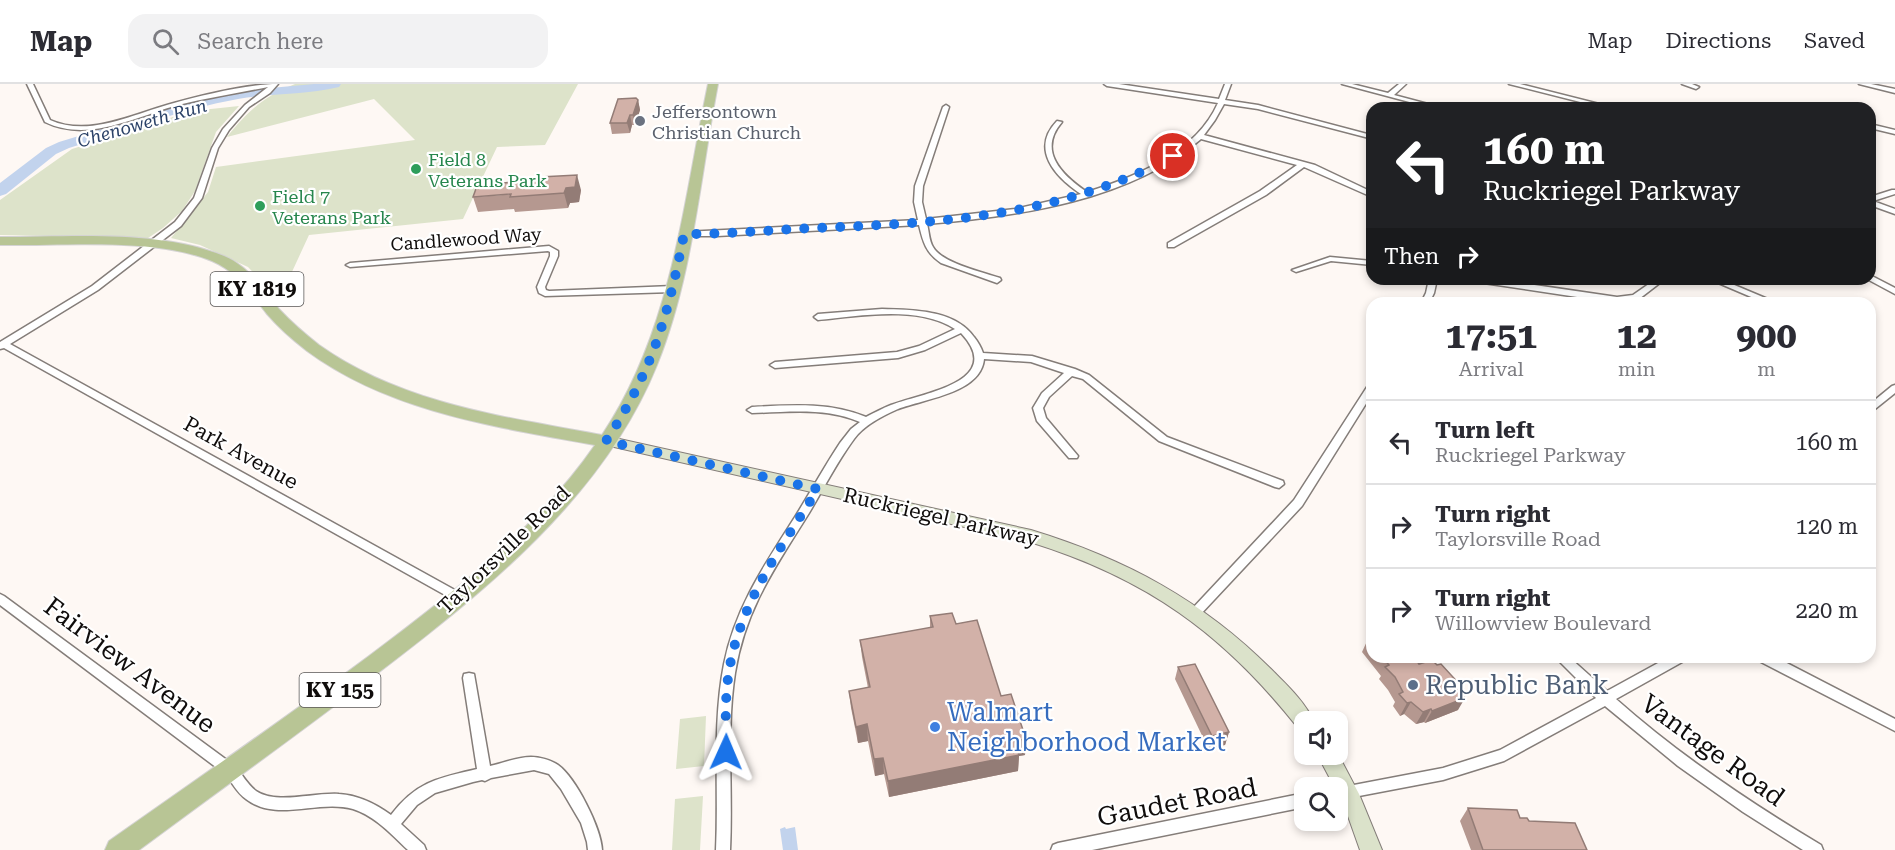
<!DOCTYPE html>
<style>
:root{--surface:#fff;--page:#f2f2f3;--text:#2b2b33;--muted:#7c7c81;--line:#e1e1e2}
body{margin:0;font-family:"Roboto Serif",serif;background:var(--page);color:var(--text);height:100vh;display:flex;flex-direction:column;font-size:22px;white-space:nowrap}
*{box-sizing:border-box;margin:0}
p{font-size:20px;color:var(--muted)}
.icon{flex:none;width:33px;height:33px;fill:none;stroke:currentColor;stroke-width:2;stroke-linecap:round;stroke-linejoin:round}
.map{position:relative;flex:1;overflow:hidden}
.side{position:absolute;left:1366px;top:213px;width:510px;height:366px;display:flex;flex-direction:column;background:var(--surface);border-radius:18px;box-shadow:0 3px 9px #0003}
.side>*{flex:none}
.banner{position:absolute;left:1366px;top:18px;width:510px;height:183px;border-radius:18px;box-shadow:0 3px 9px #0003;background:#202124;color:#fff;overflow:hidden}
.fabs{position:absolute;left:1294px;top:627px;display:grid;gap:12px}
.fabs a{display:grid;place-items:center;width:54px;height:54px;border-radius:12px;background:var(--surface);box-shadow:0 3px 9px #0003;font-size:30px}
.pin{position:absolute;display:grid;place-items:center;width:51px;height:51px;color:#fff;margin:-26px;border:3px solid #fff;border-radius:50%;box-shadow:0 2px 6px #0007}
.me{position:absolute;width:66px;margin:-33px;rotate:1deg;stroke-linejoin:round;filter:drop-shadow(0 0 4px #0008)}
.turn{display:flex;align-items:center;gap:21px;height:126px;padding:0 18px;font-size:27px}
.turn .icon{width:78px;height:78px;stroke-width:2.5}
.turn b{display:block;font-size:42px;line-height:51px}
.then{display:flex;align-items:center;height:57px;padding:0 18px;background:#0003;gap:12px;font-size:22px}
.eta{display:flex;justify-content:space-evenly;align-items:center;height:102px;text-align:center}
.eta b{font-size:36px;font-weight:700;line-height:42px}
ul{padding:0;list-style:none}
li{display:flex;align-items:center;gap:18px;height:84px;padding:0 18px;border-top:2px solid var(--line)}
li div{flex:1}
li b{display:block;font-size:22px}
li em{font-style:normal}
header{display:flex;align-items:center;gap:36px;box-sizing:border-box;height:84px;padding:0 30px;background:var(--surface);border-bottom:2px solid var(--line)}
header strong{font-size:28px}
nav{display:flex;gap:33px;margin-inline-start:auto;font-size:21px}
.search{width:420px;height:54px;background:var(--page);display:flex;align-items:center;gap:15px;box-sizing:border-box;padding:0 21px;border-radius:18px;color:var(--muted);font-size:22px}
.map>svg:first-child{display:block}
</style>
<header>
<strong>Map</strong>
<div class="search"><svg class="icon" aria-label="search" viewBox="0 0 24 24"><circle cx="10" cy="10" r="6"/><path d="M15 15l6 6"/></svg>Search here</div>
<nav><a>Map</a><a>Directions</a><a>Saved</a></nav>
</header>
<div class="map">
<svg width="1895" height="766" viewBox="0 0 1895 766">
<rect width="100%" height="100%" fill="#fef8f4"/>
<path fill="#dde3ca" d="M295 0H578L545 61 497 63 463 135 309 151 279 216 248 183 200 161 171 154 208 108 216 83 415 56 374 15 227 53C248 27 263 13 295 0Z
M239 22 216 48 195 107 182 127 163 144 148 154 0 151V116L72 65 192 27Z
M706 632 704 682 676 685 680 635Z
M703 712 700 766H672L675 715Z"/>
<path fill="#c2d3ed" d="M785 743 786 745 795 743 798 766H783L780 745Z"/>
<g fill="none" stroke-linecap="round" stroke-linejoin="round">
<path fill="#c2d3ed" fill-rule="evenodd" d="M314 0H341L339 3C304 11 272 9 238 15 181 25 125 47 69 64L56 70 6 110 0 112V99L46 64 59 58 184 20 239 7Z"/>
<defs>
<path id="street" d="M27 0H33L50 36C90 54 135 29 174 19 203 11 248 0 278 0L270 9 249 23 229 46 218 64 202 114 181 142 98 206 10 260 462 510 464 513 462 516 458 518 454 516 4 264 0 265V258L92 202 175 138 194 114 212 64 223 45 245 21 268 3C238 9 208 14 178 21 135 33 88 59 45 38Z
M1104 0H1119L1219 15 1225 0H1231L1225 16 1258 21 1371 51V53L1369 54 1258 25 1224 20 1215 36 1204 51 1315 81 1372 108V113L1304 83 1266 111 1174 163H1168V159L1260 107 1297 81 1201 55C1129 117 1019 132 927 140 929 147 929 157 933 163 942 179 982 188 1000 194L1001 196 997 199 941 179C926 169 923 158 919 141L717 152H684L680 150 684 148 918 136 914 118 915 102 943 23 946 21 949 23 923 102 922 118 926 135 1015 125 1081 110C1055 93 1030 65 1057 37L1062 38C1037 67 1062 91 1087 108 1137 92 1196 69 1218 19L1107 2Z
M1342 0H1352L1388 9 1399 0H1406L1394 11 1443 24H1432Z
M1509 0H1520L1615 24H1604Z
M1682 0H1692L1699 3 1696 5Z
M1859 0H1871L1895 5V9Z
M1870 40 1895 46V50L1870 44Z
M1892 106H1895V110L1873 117 1895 125V130L1870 121V113Z
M549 162 558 167V172L545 203 546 206 549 207 673 202 677 205 673 208 545 212 539 209 537 203 550 172V168L548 167 350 183 346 181 350 179Z
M1330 173 1372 177V181L1331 177 1296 188 1292 186Z
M1870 191 1895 204V210L1867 195H1870Z
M1429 195H1437L1434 209 1429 219H1421L1426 209Z
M1473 195H1494L1617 213 1633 211 1656 195H1665L1639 215 1617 219 1477 198Z
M1709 195H1720L1770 216 1766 219 1763 218Z
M882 225C912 226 954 225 974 253 978 258 981 263 983 269L1032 272 1075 285 1089 291 1167 353 1283 397 1284 400 1279 404 1275 403 1159 357 1083 295 1072 292 1049 313 1043 324 1046 334 1078 372 1077 374H1069L1037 337 1033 324 1042 309 1064 289 1031 278 984 275C981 309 924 315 898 325 882 332 864 341 854 355 837 378 824 404 809 429 776 482 745 525 735 589 726 647 733 707 730 766H716C719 704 712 641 724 580 735 524 765 480 795 433 810 409 824 383 840 359L851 345 860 338C826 323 788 328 752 329L747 326 752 323C791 321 830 318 866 333 874 329 883 324 891 321 922 309 1007 298 961 249L925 266 898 274 775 284 770 281 775 278 897 268 919 262 955 245C918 221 860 232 818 236L814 233 818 230Z
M1372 300V310L1302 422 1199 532 1195 534 1191 532 1189 529 1191 526 1294 416 1367 303Z
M1895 301V309L1870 329V320L1892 302Z
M0 510 4 512 235 682C242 690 247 700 256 707 277 721 315 708 339 710 358 711 376 720 391 731 416 698 438 694 477 685L463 594 464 590 469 589 474 590 490 682C503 679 518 673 531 673 539 673 551 676 558 681 576 694 601 744 602 766H588L587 758 581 739 561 705 549 690 534 686 491 694 485 697 482 696 473 698 435 709 417 721 401 740 424 761 426 766H408C392 751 375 732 353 725 318 715 277 739 246 715 237 709 232 698 225 690L0 521Z
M1555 573H1569L1607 607 1669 573H1686L1684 577 1616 615C1679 671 1749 718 1821 761L1823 766H1803L1743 728 1678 682 1605 622 1504 677 1443 696 1338 716V704L1443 684 1500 666 1596 614Z
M1757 573H1775L1895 635V647L1759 577Z
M1305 709V723L1092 766H1051L1053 761 1058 759Z"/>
<path id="secondary" d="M606 352 1031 446C1126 475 1204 517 1274 588 1288 602 1306 619 1314 638H1305V646L1298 644C1223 549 1146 494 1030 458L601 360 599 357Z
M1317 670H1338L1359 710 1382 766H1360L1338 704H1335Z"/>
<path id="primary" d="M708 0H718C700 94 693 192 657 281 604 413 484 508 374 592 297 651 217 708 139 766H105L109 757C196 696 284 635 369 572 450 511 537 445 595 361 496 343 390 328 307 267 293 256 279 244 267 230 250 209 238 188 212 177 154 153 64 162 0 161V153C70 153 159 145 224 172 250 183 262 205 279 225 291 238 305 250 319 261 402 320 505 333 602 351 672 247 683 120 708 0Z"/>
</defs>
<use href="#street" stroke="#847d79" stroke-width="3"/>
<use href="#secondary" stroke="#847d79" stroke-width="2"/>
<use href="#primary" stroke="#d4d3d3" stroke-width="2"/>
<use href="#street" fill="#fff" fill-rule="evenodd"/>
<use href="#secondary" fill="#dbe2ca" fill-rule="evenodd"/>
<use href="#primary" fill="#b8c595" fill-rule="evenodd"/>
</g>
<path fill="#b59890" d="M638 16 640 26 635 41H632L630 49 612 50 610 39Z
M581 106 579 118 570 119 568 124 515 128 514 125 478 128 473 113Z
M930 532 956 540 1001 612 1026 655 1025 671 1019 672 1018 687 889 713 884 690 875 692 868 657 858 659 851 624 849 607 868 604 862 573 860 556 930 544Z
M1372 554V573H1414L1419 580 1437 581 1463 604 1460 608 1458 626 1425 639 1424 638 1416 640 1404 630 1400 632 1393 622 1395 618 1388 606 1379 595 1381 592 1362 568 1368 555Z
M1178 583 1229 648 1225 661 1208 664 1175 595Z
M1468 724 1520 734 1587 766H1471L1460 737Z"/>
<path fill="#937c76" d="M638 16 640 26 635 41 633 31Z
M630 31 632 41 630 49 627 39Z
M577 91 581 106 579 118 570 119 568 124 564 109 566 104Z
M1465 614 1458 626 1425 639 1432 627Z
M1411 618 1404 630 1400 632 1407 619Z
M1431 625 1424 638 1416 640 1423 628Z
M867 640 868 657 858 659 856 643Z
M1229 648 1225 661 1208 664 1212 652Z
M1026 655 1025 671 1019 672 1018 687 889 713 888 697 1015 657Z
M883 674 884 690 875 692 874 675Z"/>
<path fill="#d2b1a8" stroke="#937c76" stroke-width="1.5" d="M636 14 638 16 633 31H630L627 39H610L618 15Z
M577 91 575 103 566 104 564 109 510 113 511 110 473 113 477 102 539 95 540 93Z
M952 529 956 540 977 536 1001 612 1011 610 1026 655 1015 657 1019 671 888 697 883 674 874 675 867 640 856 643 849 607 870 603 860 556 933 543 930 532Z
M1372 554V561L1368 555Z
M1382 573H1414L1419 580 1432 576 1437 581 1441 580 1463 604 1458 605 1465 614 1432 627 1431 625 1423 628 1411 618 1407 619 1399 610 1403 608 1395 593 1385 583 1389 581Z
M1195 580 1229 648 1212 652 1178 583Z
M1468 724 1517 726 1520 734H1527L1529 737 1575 739 1587 766H1483Z"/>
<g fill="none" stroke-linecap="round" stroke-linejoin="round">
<path stroke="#1a73e8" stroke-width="10" stroke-dasharray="0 18" d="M726 668C726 647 725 625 727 604 733 528 779 467 818 405L606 357C653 286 668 232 684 150 728 150 772 146 816 144 939 139 1062 133 1173 72"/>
</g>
<circle fill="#6b7280" stroke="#fff" stroke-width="2" cx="640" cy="37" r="6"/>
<g fill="#2e9e5b" stroke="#fff" stroke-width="2">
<circle cx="416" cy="85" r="6"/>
<circle cx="260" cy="122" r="6"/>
</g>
<circle fill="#5c6f8a" stroke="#fff" stroke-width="2" cx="1413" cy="601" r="6"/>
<circle fill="#3f7fe0" stroke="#fff" stroke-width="2" cx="935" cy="643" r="6"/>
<g text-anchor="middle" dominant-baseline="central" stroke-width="4.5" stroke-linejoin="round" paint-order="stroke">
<g font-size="18" fill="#5b616d" stroke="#fff" text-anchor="start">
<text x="652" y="27">Jeffersontown<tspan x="652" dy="21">Christian Church</tspan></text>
</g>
<g font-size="18" font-style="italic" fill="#2b4268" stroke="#fff">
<text transform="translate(142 39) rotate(-16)">Chenoweth Run</text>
</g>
<g font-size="18" fill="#27864d" stroke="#fff" text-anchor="start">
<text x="428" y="75">Field 8<tspan x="428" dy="21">Veterans Park</tspan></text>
<text x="272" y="112">Field 7<tspan x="272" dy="21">Veterans Park</tspan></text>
</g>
<g font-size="18" fill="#100d0c" stroke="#fff">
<text transform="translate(466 155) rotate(-4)">Candlewood Way</text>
</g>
<g fill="#fff" stroke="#585655" stroke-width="1.5">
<rect x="210.5" y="188" width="93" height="34" rx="4.5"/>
<rect x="299.5" y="589" width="81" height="34" rx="4.5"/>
</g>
<g font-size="20" font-weight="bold" fill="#100d0c">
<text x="257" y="205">KY 1819</text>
<text x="340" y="606">KY 155</text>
</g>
<g font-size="21" fill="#100d0c" stroke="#fff">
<text transform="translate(241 369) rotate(29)">Park Avenue</text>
<text transform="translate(941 433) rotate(13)">Ruckriegel Parkway</text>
<text transform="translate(504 466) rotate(-44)">Taylorsville Road</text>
</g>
<g font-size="26" fill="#100d0c" stroke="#fff">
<text transform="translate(130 581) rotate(37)">Fairview Avenue</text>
<text transform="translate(1713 666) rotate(36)">Vantage Road</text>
<text transform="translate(1177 718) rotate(-11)">Gaudet Road</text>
</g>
<g font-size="26" fill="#4e5e75" stroke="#fff" text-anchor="start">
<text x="1425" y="601">Republic Bank</text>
</g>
<g font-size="26" fill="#366cbe" stroke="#fff" text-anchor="start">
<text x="947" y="628">Walmart<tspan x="947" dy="30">Neighborhood Market</tspan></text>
</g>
</g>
</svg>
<div class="fabs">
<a><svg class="icon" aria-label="sound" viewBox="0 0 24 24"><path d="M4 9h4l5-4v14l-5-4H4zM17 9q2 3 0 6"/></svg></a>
<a><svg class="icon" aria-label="search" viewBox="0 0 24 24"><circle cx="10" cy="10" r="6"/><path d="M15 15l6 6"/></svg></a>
</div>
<div class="pin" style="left:1173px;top:72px;background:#d93025"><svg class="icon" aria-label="arrive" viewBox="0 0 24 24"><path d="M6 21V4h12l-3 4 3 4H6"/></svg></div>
<svg class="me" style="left:726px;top:668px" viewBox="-20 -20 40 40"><path d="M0-17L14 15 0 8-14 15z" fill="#1a73e8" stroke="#fff" stroke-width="4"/></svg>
<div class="banner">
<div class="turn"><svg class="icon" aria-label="left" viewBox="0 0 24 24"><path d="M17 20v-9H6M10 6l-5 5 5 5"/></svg><div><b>160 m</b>Ruckriegel Parkway</div></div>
<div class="then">Then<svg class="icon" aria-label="right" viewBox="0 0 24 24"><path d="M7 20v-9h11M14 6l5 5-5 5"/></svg></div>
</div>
<section class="side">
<div class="eta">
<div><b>17:51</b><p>Arrival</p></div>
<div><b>12</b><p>min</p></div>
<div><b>900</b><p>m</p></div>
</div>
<ul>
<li><svg class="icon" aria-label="left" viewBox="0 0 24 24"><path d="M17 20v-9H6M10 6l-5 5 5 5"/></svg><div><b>Turn left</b><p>Ruckriegel Parkway</p></div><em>160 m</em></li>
<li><svg class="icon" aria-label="right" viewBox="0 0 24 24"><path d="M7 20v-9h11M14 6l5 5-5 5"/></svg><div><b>Turn right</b><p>Taylorsville Road</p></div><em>120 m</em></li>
<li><svg class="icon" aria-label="right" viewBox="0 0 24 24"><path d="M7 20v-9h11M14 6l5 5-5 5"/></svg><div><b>Turn right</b><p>Willowview Boulevard</p></div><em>220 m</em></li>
</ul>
</section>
</div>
